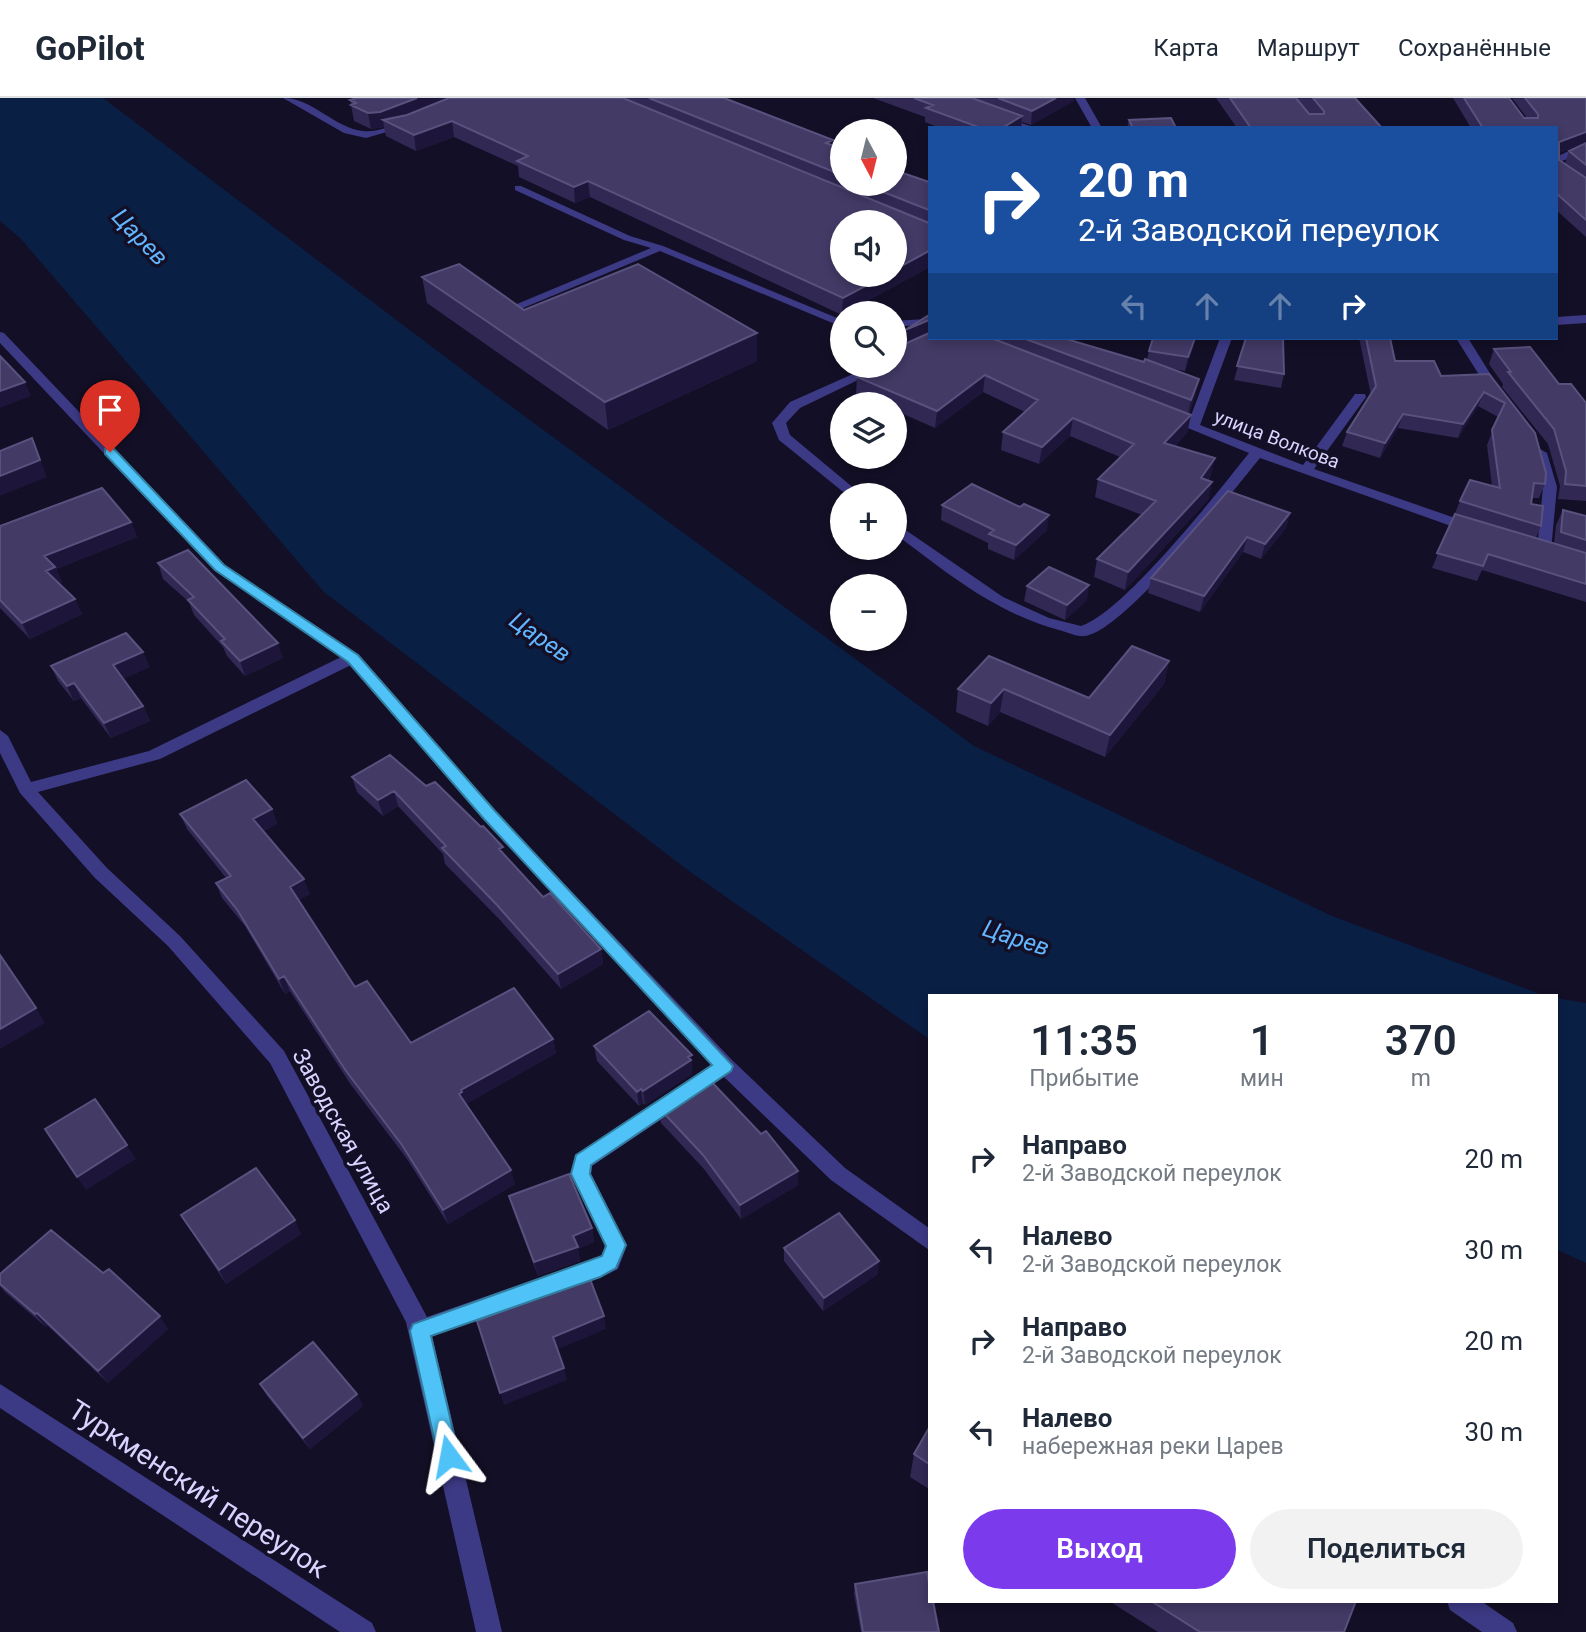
<!DOCTYPE html>
<html lang="ru">
<meta charset="utf-8">
<style>
:root{--surface:#fff;--page:#f2f2f3;--text:#1f2937;--muted:#747a83;--line:#e0e1e3;--accent:#7c3aed}
body{margin:0;font-family:Roboto,sans-serif;background:var(--page);color:var(--text);height:100vh;display:flex;flex-direction:column;font-size:26px;white-space:nowrap}
*{box-sizing:border-box;margin:0}
p{font-size:23px;color:var(--muted)}
.icon{flex:none;width:38px;height:38px;fill:none;stroke:currentColor;stroke-width:2;stroke-linecap:round;stroke-linejoin:round}
.map{position:relative;flex:1;overflow:hidden}
.side{position:absolute;left:928px;top:896px;width:630px;height:609px;display:flex;flex-direction:column;background:var(--surface);border-radius:0px;box-shadow:0 4px 10px #0003}
.side>*{flex:none}
.hud{position:absolute;left:928px;top:28px;width:630px;height:214px;border-radius:0px;box-shadow:0 4px 10px #0003;background:#1a4fa0;color:#fff;overflow:hidden}
.needle{width:46px;rotate:173deg}
.controls{position:absolute;left:830px;top:21px;display:grid;gap:14px}
.controls a{display:grid;place-items:center;width:77px;height:77px;border-radius:50%;background:var(--surface);box-shadow:0 4px 10px #0003;font-size:35px}
.pin{position:absolute;display:grid;place-items:center;width:60px;height:60px;color:#fff;margin:-72px -30px;border-radius:50% 50% 50% 0;rotate:-45deg;box-shadow:0 0 7px #0007}
.pin .icon{rotate:45deg}
.me{position:absolute;width:77px;margin:-38px;rotate:347deg;stroke-linejoin:round;filter:drop-shadow(0 0 5px #0008)}
.turn{display:flex;align-items:center;gap:24px;height:147px;padding:0 35px;font-size:32px}
.turn .icon{width:91px;height:91px;stroke-width:2.5}
.turn b{display:block;font-size:49px;line-height:60px}
.lanes{display:flex;align-items:center;height:66px;padding:0 35px;background:#0003;justify-content:center;gap:35px;direction:ltr}
.lanes .off{opacity:.35}
.eta{display:flex;justify-content:space-evenly;align-items:center;height:119px;text-align:center}
.eta b{font-size:42px;font-weight:600;line-height:49px}
.button{display:flex;gap:14px;margin-top:auto;padding:14px 35px}
.button a{flex:1;height:80px;border-radius:42px;background:var(--accent);color:#fff;font-size:28px;font-weight:600;line-height:80px;text-align:center}
.button a+a{background:var(--page);color:var(--text)}
ul{padding:0;list-style:none}
li{display:flex;align-items:center;gap:21px;height:91px;padding:0 35px}
li div{flex:1}
li b{display:block;font-size:26px}
li em{font-style:normal}
header{display:flex;align-items:center;gap:42px;box-sizing:border-box;height:98px;padding:0 35px;background:var(--surface);border-bottom:2px solid var(--line)}
header strong{font-size:33px}
nav{display:flex;gap:38px;margin-inline-start:auto;font-size:24px}
.map>svg:first-child{display:block}
</style>
<header>
<strong>GoPilot</strong>
<nav><a>Карта</a><a>Маршрут</a><a>Сохранённые</a></nav>
</header>
<div class="map">
<svg width="1586" height="1534" viewBox="0 0 1586 1534">
<rect width="100%" height="100%" fill="#130f26"/>
<path fill="#0a1f44" d="M0 0H103L493 295 974 648 1332 818 1545 898H929V941L689 773 324 494 21 141 0 123Z
M1556 900 1586 905V1165L1556 1151Z"/>
<g fill="none" stroke-linecap="round" stroke-linejoin="round">
<path fill="#3d3a85" fill-rule="evenodd" d="M515 88H521L630 138 663 148 842 222V229L660 153 511 215H505V211L651 150 624 142 515 92Z
M926 221 929 222V226L894 229V223Z"/>
<path fill="#3d3a85" fill-rule="evenodd" d="M283 0C313 0 334 30 363 33 376 35 393 27 406 24L411 27 366 40 344 35Z
M1075 0H1085L1102 30H1092Z
M999 17 1030 28 1031 30H1016L995 22 994 20Z
M1586 45V52L1556 66V59Z
M1586 217V225L1556 227V219Z
M0 234 4 235 225 467 358 556 495 713 732 962 845 1070 929 1130V1152L831 1082 724 979 592 1068 591 1076 627 1147 618 1171 600 1180 432 1238 502 1534H476L406 1224 270 965 168 848 95 780 20 695 0 655V632L8 638 31 684 149 653 341 559 215 473 0 245ZM351 567 483 721 711 967 575 1057 571 1076 605 1147 602 1158 427 1219 284 953 180 838 107 770 38 694 160 661Z
M1220 240H1232L1200 327 1303 367 1355 296H1365L1366 299 1314 371 1478 428V434H1468L1260 360C1231 395 1125 533 1085 538 1077 539 1067 534 1059 532 995 515 946 474 894 435V424L1003 499 1049 520 1081 528C1124 514 1217 395 1249 355L1161 319 1167 315 1189 323Z
M1456 240H1468L1501 293 1499 296H1491Z
M871 268H887L800 310 786 325 790 337 862 397H847L779 342 772 325 790 304Z
M1540 351 1547 355 1557 389 1551 452 1544 456 1537 452 1543 389 1533 355Z
M0 1286 372 1525 376 1534H340L0 1310Z
M1447 1503H1481L1513 1525 1517 1534H1482L1450 1512Z"/>
</g>
<path fill="#312854" d="M357 0H724L842 51V86H894L929 84V170H928L845 215H842V217L590 99 575 105 519 79 518 68 454 39 416 53 386 38 384 29 371 31 354 23 350 2Z
M873 0H1074V3L1031 27 1022 24 1021 30H940L925 24V19Z
M1216 0H1355L1382 30H1237Z
M1453 0H1509L1524 20H1527L1512 0H1586V44L1559 55V62L1565 65 1569 53 1586 45V139L1556 112V30H1471Z
M1129 22 1176 30H1127Z
M422 179 524 212 757 263 608 332 427 205Z
M905 232 929 240H1063L1144 264 1147 261 1149 253 1153 240H1196L1185 273 1173 271 1199 281 1195 298 1189 316 1191 317 1187 335 1175 348 1211 377 1208 383 1212 384 1208 402 1125 492 1094 479 1097 461 1142 417 1095 399 1098 381 1120 359 1070 338 1039 366 1001 352 1003 334 1025 314 983 294 935 330 894 312V306H880L856 296 857 279 894 268V250H896L904 246Z
M1241 240H1283L1284 276 1281 290 1234 282 1246 241Z
M1359 240H1390L1395 263 1441 278 1489 276 1535 335 1545 386 1539 400H1532L1531 406 1541 428 1536 440 1554 446 1556 427 1563 412 1586 418V504L1482 472 1477 483 1432 470 1460 403 1492 388 1487 347 1498 319 1478 308 1458 340 1398 330 1380 360 1342 348 1347 334 1371 297Z
M1494 251 1559 286 1586 305V403L1558 401 1560 388 1548 346 1502 289 1503 286 1489 266Z
M942 407 1047 432 1014 462 988 451V445L941 422Z
M1290 415 1286 430 1261 461 1243 454 1200 514 1148 495 1151 480Z
M131 424 137 439 56 471 62 484 59 486 75 501 82 516 30 541 0 510V428Z
M158 465 283 560 245 578 227 558 223 549 194 517 189 504 163 481Z
M1027 488 1087 502 1065 522 1024 503Z
M143 554 149 569 123 581 143 608 150 623 111 640 81 600 74 603 58 583 51 568Z
M989 558 1089 600 1169 563 1164 586 1105 659 1000 614 988 628 956 614 958 591Z
M390 657 504 756 543 799 601 851 603 866 561 891 500 822 445 766 443 756 398 708 383 718 357 694 352 679Z
M272 711 277 726 264 733 310 796 299 802 355 889 411 945 553 941 556 955 466 1006 515 1086 448 1126 407 1061 351 987 290 893 285 896 245 828 222 800 216 785 226 780 187 731 180 716Z
M594 948 693 971 692 972V976L645 1007 643 1005 639 1008 597 963Z
M659 1010 798 1073V1087L741 1121 704 1071 661 1025Z
M509 1098 592 1130 594 1144 578 1151 580 1163 538 1178 513 1112Z
M181 1117 301 1136 226 1186Z
M784 1150 878 1176 823 1213 784 1163Z
M0 1176 168 1231 108 1285 47 1227 46 1229 5 1194 0 1188Z
M260 1286 357 1296 363 1308 310 1351 267 1298Z
M929 1330V1391L910 1379 914 1356Z
M855 1486 939 1534H861L854 1496Z
M1109 1503H1356L1344 1534H1158Z"/>
<path fill="#1d163a" d="M417 0H470L391 26 383 22 384 29 371 31 368 15Z
M1056 0H1074V3L1031 27 1032 13Z
M1022 18 1021 30H1002Z
M452 23 454 39 416 53 414 37Z
M1586 34V44L1556 56 1559 44Z
M588 83 590 99 575 105 574 89Z
M929 153 928 170 845 215H842L843 200 886 177H894V172Z
M929 222V238L904 249 905 232Z
M757 235V263L608 332 605 304Z
M1195 240H1196L1185 273 1188 259Z
M985 277 983 294 935 330 937 313Z
M1199 281 1195 298 1187 320 1191 302Z
M25 284 31 298 0 310V293Z
M1484 294 1478 308 1458 340 1463 326Z
M1403 316 1398 330 1380 360 1385 345Z
M1191 317 1187 335 1161 362 1164 345Z
M1073 320 1070 338 1039 366 1042 349Z
M32 340 47 379 0 398V378Z
M1215 360 1211 377 1197 398 1201 380Z
M1212 384 1208 402 1125 492 1128 474Z
M1290 415 1286 430 1261 461 1265 446Z
M1049 417 1047 432 1014 462 1016 447Z
M131 424 137 439 56 471 62 484 52 489 46 473 44 458Z
M1247 439 1243 454 1200 514 1204 498Z
M1089 487 1087 502 1065 522 1067 507Z
M75 501 82 516 30 541 22 525Z
M278 545 283 560 245 578 240 563Z
M143 554 149 569 119 583 113 567Z
M1169 563 1164 586 1105 659 1110 637Z
M74 585 81 600 74 603 67 588Z
M1004 591 1000 614 988 628 991 605Z
M143 608 150 623 111 640 104 625Z
M394 693 398 708 383 718 378 702Z
M272 711 277 726 259 736 253 721Z
M304 781 310 796 296 804 290 789Z
M601 851 603 866 561 891 558 876Z
M284 878 290 893 285 896 279 881Z
M36 910 45 925 0 951V931Z
M553 941 556 955 466 1006 459 996 461 992Z
M692 957V976L645 1007 643 993Z
M641 991 643 1005 639 1008 637 994Z
M127 1047 136 1061 86 1092 77 1079Z
M511 1072 515 1086 448 1126 443 1112Z
M798 1073V1087L741 1121 740 1107Z
M295 1122 301 1136 226 1186 219 1172Z
M592 1130 594 1144 578 1151 580 1163 538 1178 534 1164 573 1138Z
M879 1163 878 1176 823 1213 824 1200Z
M37 1215 47 1227 46 1229 35 1216Z
M160 1218 168 1231 108 1285 98 1273Z
M604 1218 606 1231 556 1252 553 1239Z
M564 1270 567 1282 504 1307 500 1295Z
M357 1296 363 1308 310 1351 303 1340Z"/>
<path fill="#433a66" stroke="#5a527e" stroke-width="2" d="M357 0H417L380 14 368 15 351 7 356 5 350 2Z
M449 0H623L929 125V153L894 172V124H842V177H886L843 200 588 83 574 89 517 63 528 58 452 23 414 37 383 22 407 17Z
M649 0H724L833 42 826 45 842 51V77Z
M914 0H972L1022 18 1002 30H981L926 10 933 7Z
M998 0H1056L1032 13Z
M1230 0H1296L1309 16H1324V13L1313 0H1355L1382 30H1251Z
M1464 0H1509L1524 20H1538V16L1525 0H1586V34L1559 44V62L1586 80V122L1556 95V30H1483Z
M1171 20 1176 30H1133L1129 22Z
M1586 45V67L1569 53Z
M894 72 929 84V112L863 86H894Z
M459 166 524 212 638 166 757 235 605 304 422 179Z
M929 217V222L905 232Z
M929 235V240H991L1191 317 1164 345 1215 360 1201 380 1212 384 1128 474 1097 461 1156 403 1098 381 1134 346 1073 320 1042 349 1003 334 1038 302 985 277 937 313 857 279 878 268H894V259L900 256 894 253V250H896Z
M1023 240H1063L1144 264 1145 261 1199 281 1191 302Z
M1153 240H1195L1188 259 1149 253Z
M1246 240H1283L1284 276 1237 268Z
M1366 240H1390L1395 263H1434L1441 278 1489 276 1535 335 1546 375 1545 386 1534 385 1531 406 1543 408 1541 428 1460 403 1470 382 1500 390 1492 332 1505 305 1484 294 1463 326 1403 316 1385 345 1347 334 1376 288Z
M1530 249 1559 286H1571L1586 305V388L1565 386 1566 373 1554 331 1508 274H1511L1494 251Z
M0 258 25 284 0 293Z
M32 340 40 362 0 378V353Z
M972 386 1020 409 1024 406 1049 417 1016 447 989 436 994 432 942 407Z
M102 390 131 424 44 458 55 469 46 473 75 501 22 525 0 502V428Z
M1228 393 1290 415 1265 446 1247 439 1204 498 1151 480Z
M1563 412 1586 418V442L1561 434Z
M1455 416 1586 455V486L1488 456 1483 468 1437 455Z
M188 452 278 545 240 563 221 543 225 541 188 502 194 499 158 465Z
M1049 469 1089 487 1067 507 1027 488Z
M126 535 143 554 113 567 143 608 104 625 74 585 67 588 51 568Z
M1132 548 1169 563 1110 637 1004 591 991 605 958 591 989 558 1089 600Z
M390 657 426 688 435 684 481 729 483 728 503 749 499 751 543 799 550 795 601 851 558 876 497 807 442 750 446 748 394 693 378 702 352 679Z
M246 682 272 711 253 721 304 781 290 789 355 889 367 883 411 945 514 890 553 941 461 992 462 994 459 996 511 1072 443 1112 402 1047 346 973 284 878 279 881 238 813 216 785 231 778 180 716Z
M0 857 36 910 0 931Z
M649 913 692 957 688 959 691 962 643 993 641 991 637 994 594 948Z
M707 979 761 1036 766 1033 798 1073 740 1107 703 1057 659 1010Z
M95 1001 127 1047 77 1079 45 1031Z
M256 1070 295 1122 219 1172 181 1117Z
M569 1076 592 1130 573 1138 578 1149 534 1164 509 1098Z
M839 1115 879 1163 824 1200 784 1150Z
M51 1132 103 1175 109 1171 160 1218 98 1273 37 1215 35 1216 0 1186V1176Z
M587 1173 604 1218 553 1239 564 1270 500 1295 477 1223 546 1196 543 1188Z
M313 1244 357 1296 303 1340 260 1286Z
M929 1330V1366L914 1356Z
M927 1474 929 1486V1503H933L939 1534H863L855 1486Z
M1151 1503H1356L1344 1534H1200Z"/>
<path fill="#4fc3f7" stroke="#337fa1" stroke-width="2" d="M110 350 114 351 224 467 358 557 495 713 733 968 731 973 591 1067 590 1076 626 1147 616 1170 600 1179 431 1238 459 1358 456 1366 449 1369 441 1366 438 1358 410 1233 413 1226 602 1158 606 1148 571 1076 576 1057 712 967 484 721 348 564 215 472 105 356V351Z"/>
<g text-anchor="middle" dominant-baseline="central" stroke-width="7" stroke-linejoin="round" paint-order="stroke">
<g font-size="19" fill="#d9d4ff" stroke="#130f26">
<text transform="translate(1277 341) rotate(21)">улица Волкова</text>
</g>
<g font-size="23" fill="#d9d4ff" stroke="#130f26">
<text transform="translate(343 1033) rotate(61)">Заводская улица</text>
</g>
<g font-size="24" font-style="italic" fill="#62b6ff" stroke="#130f26">
<text transform="translate(140 139) rotate(46)">Царев</text>
<text transform="translate(540 539) rotate(35)">Царев</text>
<text transform="translate(1016 840) rotate(18)">Царев</text>
</g>
<g font-size="28" fill="#d9d4ff" stroke="#130f26">
<text transform="translate(198 1391) rotate(33)">Туркменский переулок</text>
</g>
</g>
</svg>
<div class="controls">
<a><svg class="needle" viewBox="-14 -14 28 28"><path d="M0-13l5 13h-10z" fill="#e53935"/><path d="M0 13l5-13h-10z" fill="#747a83"/></svg></a>
<a><svg class="icon" aria-label="sound" viewBox="0 0 24 24"><path d="M4 9h4l5-4v14l-5-4H4zM17 9q2 3 0 6"/></svg></a>
<a><svg class="icon" aria-label="search" viewBox="0 0 24 24"><circle cx="10" cy="10" r="6"/><path d="M15 15l6 6"/></svg></a>
<a><svg class="icon" aria-label="layers" viewBox="0 0 24 24"><path d="M12 4l9 5-9 5-9-5zM3 14l9 5 9-5"/></svg></a>
<a>+</a>
<a>−</a>
</div>
<div class="pin" style="left:110px;top:354px;background:#d93025"><svg class="icon" aria-label="arrive" viewBox="0 0 24 24"><path d="M6 21V4h12l-3 4 3 4H6"/></svg></div>
<svg class="me" style="left:449px;top:1358px" viewBox="-20 -20 40 40"><path d="M0-17L14 15 0 8-14 15z" fill="#4fc3f7" stroke="#fff" stroke-width="4"/></svg>
<div class="hud">
<div class="turn"><svg class="icon" aria-label="right" viewBox="0 0 24 24"><path d="M7 20v-9h11M14 6l5 5-5 5"/></svg><div><b>20 m</b>2-й Заводской переулок</div></div>
<div class="lanes"><svg class="icon off" aria-label="left" viewBox="0 0 24 24"><path d="M17 20v-9H6M10 6l-5 5 5 5"/></svg><svg class="icon off" aria-label="ahead" viewBox="0 0 24 24"><path d="M12 20V5M6 11l6-6 6 6"/></svg><svg class="icon off" aria-label="ahead" viewBox="0 0 24 24"><path d="M12 20V5M6 11l6-6 6 6"/></svg><svg class="icon" aria-label="right" viewBox="0 0 24 24"><path d="M7 20v-9h11M14 6l5 5-5 5"/></svg></div>
</div>
<section class="side">
<div class="eta">
<div><b>11:35</b><p>Прибытие</p></div>
<div><b>1</b><p>мин</p></div>
<div><b>370</b><p>m</p></div>
</div>
<ul>
<li><svg class="icon" aria-label="right" viewBox="0 0 24 24"><path d="M7 20v-9h11M14 6l5 5-5 5"/></svg><div><b>Направо</b><p>2-й Заводской переулок</p></div><em>20 m</em></li>
<li><svg class="icon" aria-label="left" viewBox="0 0 24 24"><path d="M17 20v-9H6M10 6l-5 5 5 5"/></svg><div><b>Налево</b><p>2-й Заводской переулок</p></div><em>30 m</em></li>
<li><svg class="icon" aria-label="right" viewBox="0 0 24 24"><path d="M7 20v-9h11M14 6l5 5-5 5"/></svg><div><b>Направо</b><p>2-й Заводской переулок</p></div><em>20 m</em></li>
<li><svg class="icon" aria-label="left" viewBox="0 0 24 24"><path d="M17 20v-9H6M10 6l-5 5 5 5"/></svg><div><b>Налево</b><p>набережная реки Царев</p></div><em>30 m</em></li>
</ul>
<div class="button"><a>Выход</a><a>Поделиться</a></div>
</section>
</div>
